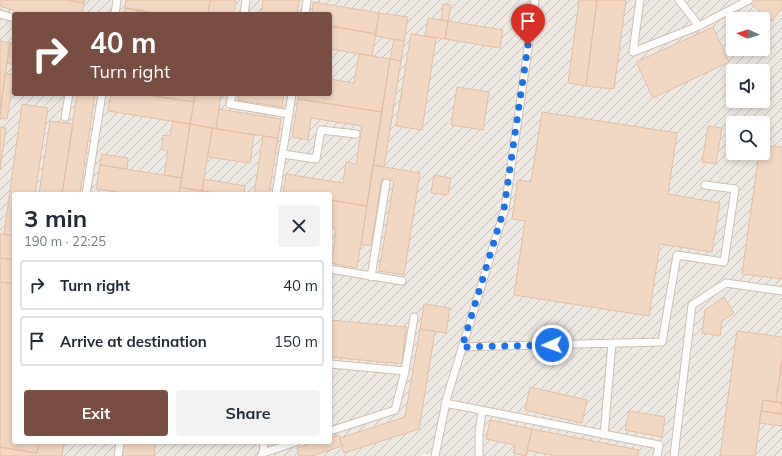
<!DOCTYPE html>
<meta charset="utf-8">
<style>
:root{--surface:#fff;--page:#f2f2f3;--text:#1f2937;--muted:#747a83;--line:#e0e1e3;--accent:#794d42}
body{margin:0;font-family:Mulish,sans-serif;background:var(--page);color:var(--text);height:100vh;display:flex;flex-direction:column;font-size:15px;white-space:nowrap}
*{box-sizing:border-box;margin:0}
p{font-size:13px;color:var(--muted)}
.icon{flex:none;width:22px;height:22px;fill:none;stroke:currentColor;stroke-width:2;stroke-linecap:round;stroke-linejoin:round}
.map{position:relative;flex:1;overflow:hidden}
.panel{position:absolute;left:12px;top:192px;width:320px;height:252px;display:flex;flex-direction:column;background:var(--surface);border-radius:4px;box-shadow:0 2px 6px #0003}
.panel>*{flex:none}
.top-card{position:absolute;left:12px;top:12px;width:320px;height:84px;border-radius:4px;box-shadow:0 2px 6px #0003;background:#794d42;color:#fff;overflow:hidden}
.needle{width:26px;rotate:274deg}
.buttons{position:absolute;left:726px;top:12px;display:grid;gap:8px}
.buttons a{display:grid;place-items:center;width:44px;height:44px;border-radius:4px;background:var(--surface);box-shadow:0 2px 6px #0003;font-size:20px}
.pin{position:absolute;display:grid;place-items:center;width:34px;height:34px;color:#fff;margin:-41px -17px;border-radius:50% 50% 50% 0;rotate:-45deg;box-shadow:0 0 4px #0007}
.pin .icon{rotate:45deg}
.me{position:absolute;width:44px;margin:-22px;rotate:268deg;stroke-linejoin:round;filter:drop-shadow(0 0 3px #0008)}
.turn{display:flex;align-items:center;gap:14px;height:84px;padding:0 12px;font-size:18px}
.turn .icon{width:52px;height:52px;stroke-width:2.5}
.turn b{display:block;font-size:28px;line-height:34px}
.round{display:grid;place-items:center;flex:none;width:42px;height:42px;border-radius:4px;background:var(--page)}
.head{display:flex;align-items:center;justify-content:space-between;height:68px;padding:0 12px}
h1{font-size:24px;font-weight:700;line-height:30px}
.cta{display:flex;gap:8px;margin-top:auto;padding:8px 12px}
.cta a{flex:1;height:46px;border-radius:4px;background:var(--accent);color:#fff;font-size:16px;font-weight:700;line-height:46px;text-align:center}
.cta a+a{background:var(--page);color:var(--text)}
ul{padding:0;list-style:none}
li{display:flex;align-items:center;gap:12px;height:50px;margin:0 8px 6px;padding:0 4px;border:2px solid var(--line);border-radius:4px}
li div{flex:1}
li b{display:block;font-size:15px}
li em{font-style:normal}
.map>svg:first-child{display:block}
</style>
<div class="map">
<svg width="782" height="456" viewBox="0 0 782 456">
<defs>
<pattern id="industrial-furrows" width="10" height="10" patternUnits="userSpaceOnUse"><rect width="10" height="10" fill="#eee9e3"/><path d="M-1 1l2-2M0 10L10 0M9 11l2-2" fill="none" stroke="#c6c0ba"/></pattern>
</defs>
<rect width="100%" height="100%" fill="#fdf6ea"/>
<path fill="url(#industrial-furrows)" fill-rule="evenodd" d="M0 0H782V456H441L425 454 419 456H0ZM14 14H330V94H14ZM733 19H763V49H733ZM733 71H763V101H733ZM733 123H763V153H733ZM14 194H330V442H14Z"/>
<path fill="#f2d7c2" stroke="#e5bea2" d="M0 0H68L84 3 82 14H31L18 12 0 6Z
M68 0H85L84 3Z
M126 0H210L208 14H160L125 8Z
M210 0H236L234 14H208Z
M263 0H299L297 14H261Z
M579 0H597L586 86 568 83Z
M597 0H626L614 89 586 86Z
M752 0H782V8L772 21 750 3Z
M313 2 379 13 376 34 330 26V14H312Z
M443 4 451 5 448 21 441 20Z
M125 8 138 10 137 14H124Z
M138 10 160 14H137Z
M379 13 408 17 404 41 375 36Z
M428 18 448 21 445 39 425 36Z
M448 21 503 30 500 48 445 39Z
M330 26 376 34 372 56 330 49Z
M713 27 729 62 653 98 636 62Z
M411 34 436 38 422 130 396 126Z
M394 39 404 41 401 61 390 59Z
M0 41 10 43 0 109Z
M10 43H14V65L7 63Z
M359 54 390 59 382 112 298 99 299 94H330V79L354 83Z
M390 59 401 61 384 167 373 165Z
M5 73 14 75 7 119 0 118Z
M457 87 489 92 483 130 451 125Z
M77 94H95L80 194H62Z
M111 94H142L194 102 190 124 108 111Z
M142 94H195L194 102Z
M195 94H221L216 129 190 124Z
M239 94H284L282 107 238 100Z
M298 99 382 112 367 206 330 200V194H291L283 193 286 174 343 183 346 162 356 164 362 126 311 118 308 140 292 137Z
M22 104 48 108 35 194H14V236L4 234Z
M219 109 281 119 278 138 216 129Z
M542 112 677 133 668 194 720 203 712 252 660 244 649 316 514 295 525 221 512 219 518 180 531 182Z
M50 121 73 124 62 194H39Z
M173 121 190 124 182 178 164 175 168 151 161 149 163 135 170 136Z
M190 124 212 128 202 191 180 187Z
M708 126 722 128 716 164 702 162Z
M0 127 6 128 0 170Z
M212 128 254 135 250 163 208 157Z
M263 136 278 138 269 194H254Z
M763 145 782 147V279L742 274 759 153H763Z
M102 154 128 158 127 169 100 165Z
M100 165 182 178 179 194H131L96 189Z
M373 165 420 173 404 275 379 271 394 181 382 179 371 246 361 244Z
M434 175 451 178 448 195 431 193Z
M204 179 245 186 244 194H222L202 191Z
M180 187 202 191 222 194H179Z
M330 200 367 206 357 268 330 263V253H333L336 229 330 228Z
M0 234 14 236V260L0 258Z
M0 258 14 260V284L0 282Z
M0 282 14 284V442H39L37 453 0 447Z
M724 297 734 313 722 321 720 336 702 333 705 310Z
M424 304 450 308 446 333 420 329Z
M330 320 406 327 402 364 330 357Z
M420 329 435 331 419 429 344 453 340 438 405 417Z
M737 331 782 337V359L776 402 763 400 755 456H720Z
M782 359V403L776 402Z
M530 387 587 400 582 423 525 410Z
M763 400 782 403V414L761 411Z
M629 411 665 417 662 437 625 430Z
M761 411 782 414V426L759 423Z
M490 420 532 429 526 456 513 453 515 445 486 439Z
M532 429 639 450 638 456H555L527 450Z
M339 435 342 446 312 456H299L297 448 316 442H330V438Z
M39 442H64L62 456H0V447L37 453Z
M123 442H156L154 456H121Z"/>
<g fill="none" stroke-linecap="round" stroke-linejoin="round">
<defs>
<path id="service" d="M640 0 633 52 699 26
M679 0 699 26 749 0
M0 14 14 18
M115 14 117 0
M244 14 246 0
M305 14 307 0
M232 94 230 104 289 114
M65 117 69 94
M283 154 316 159 321 130 356 134
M86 194 102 94
M276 194 292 94
M330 269 402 281
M371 277 386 183
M462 347 662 342 677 255 724 262 735 189 705 185
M330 364 405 371
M445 403 659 445 657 456
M330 431 395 410 405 371 414 317
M604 435 612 343
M263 453 264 442
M118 456 120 442
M261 456 263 453 296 442
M435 456 447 397 505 209 535 0
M479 456V433L482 411
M674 456 692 305 726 283 782 291"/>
</defs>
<use href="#service" stroke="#cfbfaf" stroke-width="9"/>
<use href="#service" stroke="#fff" stroke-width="7"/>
</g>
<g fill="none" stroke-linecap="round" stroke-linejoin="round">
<path stroke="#1a73e8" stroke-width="7" stroke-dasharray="0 12.6" d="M528 45 504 209 462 347 552 345"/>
</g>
</svg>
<div class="buttons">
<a><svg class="needle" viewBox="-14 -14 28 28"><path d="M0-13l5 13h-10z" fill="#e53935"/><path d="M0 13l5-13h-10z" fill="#747a83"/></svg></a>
<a><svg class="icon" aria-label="sound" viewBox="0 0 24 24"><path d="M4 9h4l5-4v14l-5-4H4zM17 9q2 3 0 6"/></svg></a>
<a><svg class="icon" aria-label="search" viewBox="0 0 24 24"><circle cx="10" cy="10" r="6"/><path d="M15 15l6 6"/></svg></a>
</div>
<div class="pin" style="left:528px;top:45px;background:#d93025"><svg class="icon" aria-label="arrive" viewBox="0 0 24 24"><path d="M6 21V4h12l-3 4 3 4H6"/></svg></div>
<svg class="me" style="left:552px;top:345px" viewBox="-20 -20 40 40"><circle r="17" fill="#1a73e8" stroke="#fff" stroke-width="3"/><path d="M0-11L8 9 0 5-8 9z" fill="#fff"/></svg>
<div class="top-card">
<div class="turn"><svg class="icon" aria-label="right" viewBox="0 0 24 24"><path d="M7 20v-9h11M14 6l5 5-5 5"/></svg><div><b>40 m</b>Turn right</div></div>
</div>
<section class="panel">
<div class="head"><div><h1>3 min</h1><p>190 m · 22:25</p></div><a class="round"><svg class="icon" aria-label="close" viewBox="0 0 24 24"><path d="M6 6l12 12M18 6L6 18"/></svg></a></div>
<ul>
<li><svg class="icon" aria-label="right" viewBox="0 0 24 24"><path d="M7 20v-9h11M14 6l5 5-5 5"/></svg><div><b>Turn right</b></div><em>40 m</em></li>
<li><svg class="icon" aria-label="arrive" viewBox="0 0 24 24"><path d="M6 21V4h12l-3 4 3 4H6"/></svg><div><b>Arrive at destination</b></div><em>150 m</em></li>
</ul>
<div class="cta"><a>Exit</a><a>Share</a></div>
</section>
</div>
